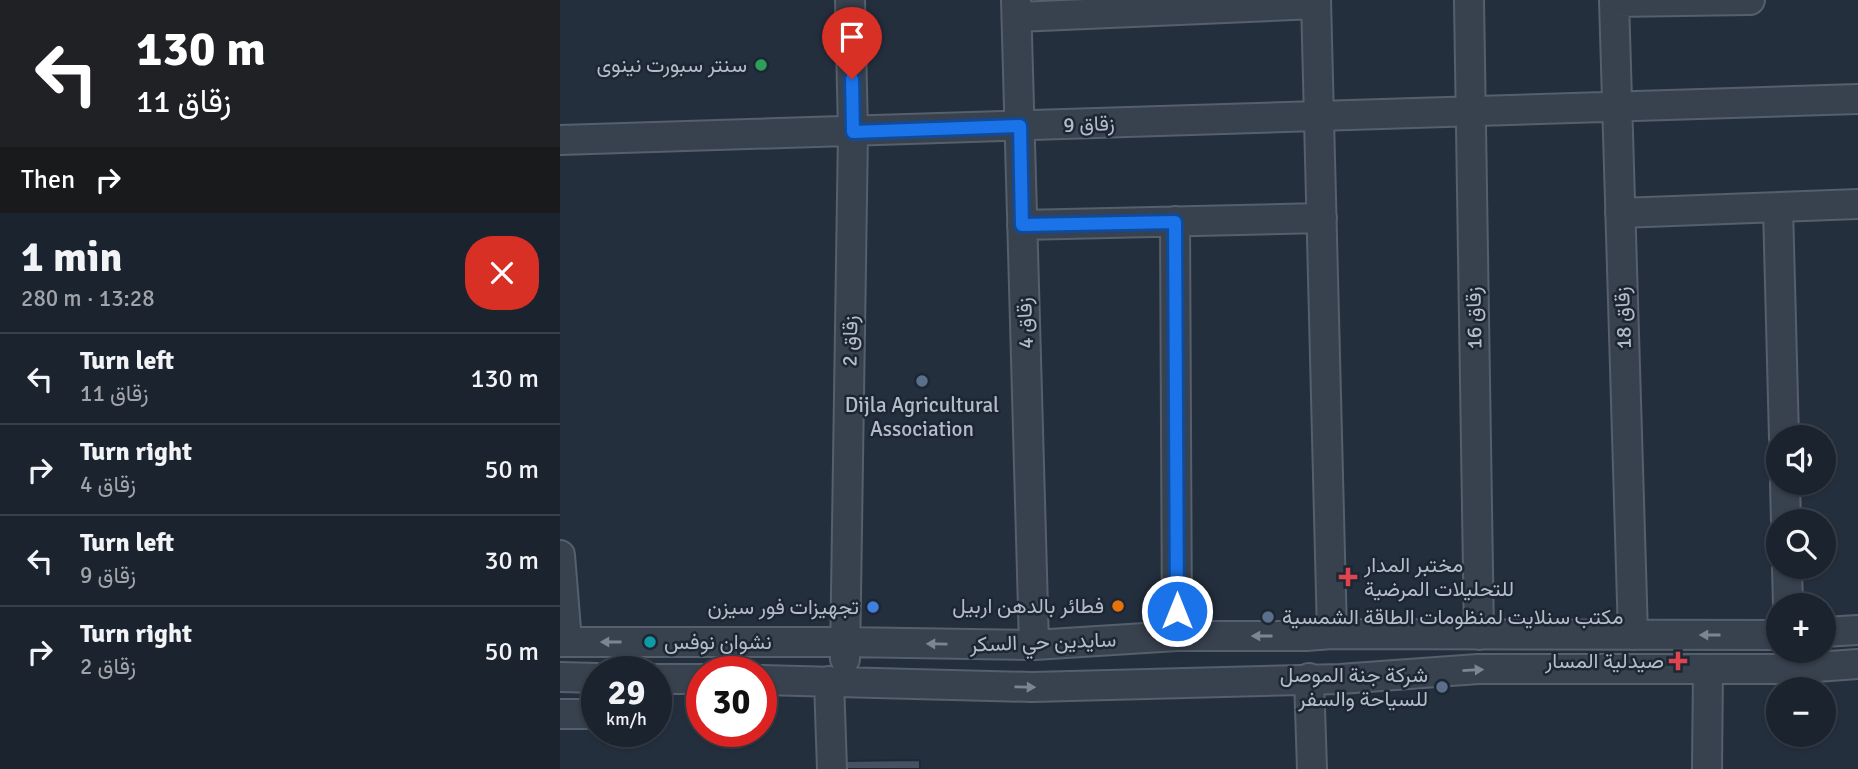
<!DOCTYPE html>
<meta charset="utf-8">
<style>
:root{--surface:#1b232e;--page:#282f3a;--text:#f1f3f6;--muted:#a0a4aa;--line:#39404a}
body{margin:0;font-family:Signika,Vazirmatn,sans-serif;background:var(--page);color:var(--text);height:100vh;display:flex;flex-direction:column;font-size:26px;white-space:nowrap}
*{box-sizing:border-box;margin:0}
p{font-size:23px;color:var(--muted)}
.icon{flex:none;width:38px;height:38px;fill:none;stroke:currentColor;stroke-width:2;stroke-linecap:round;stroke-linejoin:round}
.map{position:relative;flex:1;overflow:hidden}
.details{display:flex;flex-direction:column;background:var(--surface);width:560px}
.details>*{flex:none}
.top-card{background:#202124;color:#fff;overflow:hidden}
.tools{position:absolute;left:1206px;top:425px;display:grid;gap:14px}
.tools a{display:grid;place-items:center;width:70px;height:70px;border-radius:50%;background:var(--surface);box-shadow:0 2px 5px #0004,0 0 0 2px var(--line);font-size:35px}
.speed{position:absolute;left:21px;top:656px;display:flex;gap:14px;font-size:35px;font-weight:700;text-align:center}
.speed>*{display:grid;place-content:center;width:91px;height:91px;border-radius:50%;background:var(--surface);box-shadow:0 2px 5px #0004,0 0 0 2px var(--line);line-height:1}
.speed small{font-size:18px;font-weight:400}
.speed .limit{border:10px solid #d22;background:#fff;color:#111}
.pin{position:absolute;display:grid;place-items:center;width:60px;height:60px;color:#fff;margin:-72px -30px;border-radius:50% 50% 50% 0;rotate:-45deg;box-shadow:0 0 7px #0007}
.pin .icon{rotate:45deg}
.me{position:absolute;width:77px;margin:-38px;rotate:0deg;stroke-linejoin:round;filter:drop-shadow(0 0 5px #0008)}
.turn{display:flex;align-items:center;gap:24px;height:147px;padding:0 21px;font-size:32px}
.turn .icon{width:91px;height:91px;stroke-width:2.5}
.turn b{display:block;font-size:49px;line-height:60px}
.then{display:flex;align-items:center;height:66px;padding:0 21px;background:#0003;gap:14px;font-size:26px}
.round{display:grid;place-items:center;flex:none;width:74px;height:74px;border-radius:28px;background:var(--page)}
.overview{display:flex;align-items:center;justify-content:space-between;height:119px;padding:0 21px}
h1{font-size:42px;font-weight:700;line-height:52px}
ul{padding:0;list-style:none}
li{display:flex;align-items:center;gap:21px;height:91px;padding:0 21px;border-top:2px solid var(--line)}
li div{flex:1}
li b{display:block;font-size:26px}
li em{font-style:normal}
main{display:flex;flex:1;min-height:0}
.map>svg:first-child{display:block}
</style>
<main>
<section class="details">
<div class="top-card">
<div class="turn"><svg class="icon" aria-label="left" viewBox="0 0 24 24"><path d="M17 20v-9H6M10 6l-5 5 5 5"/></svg><div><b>130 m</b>زقاق 11</div></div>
<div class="then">Then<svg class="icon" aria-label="right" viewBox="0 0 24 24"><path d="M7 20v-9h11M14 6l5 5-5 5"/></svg></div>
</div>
<div class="overview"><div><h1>1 min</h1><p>280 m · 13:28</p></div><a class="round" style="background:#d93025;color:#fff"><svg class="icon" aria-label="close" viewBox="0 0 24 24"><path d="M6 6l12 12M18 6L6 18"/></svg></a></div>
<ul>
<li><svg class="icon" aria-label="left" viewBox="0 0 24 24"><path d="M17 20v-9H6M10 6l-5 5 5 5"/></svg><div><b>Turn left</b><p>زقاق 11</p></div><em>130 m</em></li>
<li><svg class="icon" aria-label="right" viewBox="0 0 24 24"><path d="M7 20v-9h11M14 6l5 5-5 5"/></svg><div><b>Turn right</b><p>زقاق 4</p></div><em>50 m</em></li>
<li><svg class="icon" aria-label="left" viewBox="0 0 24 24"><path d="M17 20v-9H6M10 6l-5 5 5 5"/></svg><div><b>Turn left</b><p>زقاق 9</p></div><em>30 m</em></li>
<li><svg class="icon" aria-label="right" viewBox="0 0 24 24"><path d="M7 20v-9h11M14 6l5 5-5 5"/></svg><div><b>Turn right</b><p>زقاق 2</p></div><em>50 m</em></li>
</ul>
</section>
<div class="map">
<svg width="1298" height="769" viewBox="0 0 1298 769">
<rect width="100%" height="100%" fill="#242f3e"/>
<path fill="#455162" stroke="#1f2835" stroke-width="2" d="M360 760V769H279V761Z"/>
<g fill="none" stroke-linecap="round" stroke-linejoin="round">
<defs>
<path id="minor" d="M456 0 474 645
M756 0 772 634
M909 0 919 635
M1054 0 1073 635
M1054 2 1190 0
M457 17 756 4
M0 140 1298 99
M1218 207 1224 438
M1060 213 1298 204
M615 221 617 636
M462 225 762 218
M1225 483 1226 522
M0 555 7 642
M1227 567 1228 606
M1264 632 1298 630
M0 642H285L474 645 617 636H746L772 634 1218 635
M285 659 293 132 290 0
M0 677 37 678
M749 678 752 769
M96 679H142
M201 680 472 687 780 679 918 669H1229L1298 664
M269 681 272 769
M0 714H37
M1147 769 1148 669"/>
</defs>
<use href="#minor" stroke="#565f6c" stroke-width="32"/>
<use href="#minor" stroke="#38414e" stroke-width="28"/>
</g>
<defs><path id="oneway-solid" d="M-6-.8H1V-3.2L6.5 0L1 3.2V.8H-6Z" transform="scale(1.75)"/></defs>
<g fill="#7c8592">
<use href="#oneway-solid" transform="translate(1150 635) rotate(180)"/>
<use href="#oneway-solid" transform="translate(702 636) rotate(-180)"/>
<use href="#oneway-solid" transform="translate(51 642) rotate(-180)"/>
<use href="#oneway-solid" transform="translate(377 644) rotate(-179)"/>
<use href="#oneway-solid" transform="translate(913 670) rotate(-3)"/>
<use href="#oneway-solid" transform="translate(465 687) rotate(1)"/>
</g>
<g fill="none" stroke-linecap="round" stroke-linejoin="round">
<defs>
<path id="route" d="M292 79 293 132 460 126 462 225 615 222 617 611"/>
</defs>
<use href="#route" stroke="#114b97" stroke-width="18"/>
<use href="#route" stroke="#1a73e8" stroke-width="12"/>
</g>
<circle fill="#2e9e5b" stroke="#1d2633" stroke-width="2.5" cx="201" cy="65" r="7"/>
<g fill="#5c6f8a" stroke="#1d2633" stroke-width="2.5">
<circle cx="362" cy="381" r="7"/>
<circle cx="708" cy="617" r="7"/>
<circle cx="882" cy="687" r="7"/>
</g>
<g fill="#e0444e" stroke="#1d2633" stroke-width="2.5">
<path d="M784.5 566.5h7v7h7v7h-7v7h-7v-7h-7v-7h7z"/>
<path d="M1114.5 650.5h7v7h7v7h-7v7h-7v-7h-7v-7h7z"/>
</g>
<circle fill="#e8710a" stroke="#1d2633" stroke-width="2.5" cx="558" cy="606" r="7"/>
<circle fill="#3f7fe0" stroke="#1d2633" stroke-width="2.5" cx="313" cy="607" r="7"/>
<circle fill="#0f9aa8" stroke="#1d2633" stroke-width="2.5" cx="90" cy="642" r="7"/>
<g text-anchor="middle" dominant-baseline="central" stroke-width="5" stroke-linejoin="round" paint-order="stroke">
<g font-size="21" fill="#b4bcc9" stroke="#1d2633" text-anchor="end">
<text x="187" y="65">سنتر سبورت نينوى</text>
<text x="362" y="405" text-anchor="middle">Dijla Agricultural<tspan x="362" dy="24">Association</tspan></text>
<text x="804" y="565" text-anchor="start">مختبر المدار<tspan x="804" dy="24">للتحليلات المرضية</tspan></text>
<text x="544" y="606">فطائر بالدهن اربيل</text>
<text x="299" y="607">تجهيزات فور سيزن</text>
<text x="722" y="617" text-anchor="start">مكتب سنلايت لمنظومات الطاقة الشمسية</text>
<text x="104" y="642" text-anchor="start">نشوان نوفس</text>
<text x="1104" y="661">صيدلية المسار</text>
<text x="868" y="675">شركة جنة الموصل<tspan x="868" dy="24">للسياحة والسفر</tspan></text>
</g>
<g font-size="21" fill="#b4bcc9" stroke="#1d2633">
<text transform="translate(529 124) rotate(-2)">زقاق 9</text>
<text transform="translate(914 318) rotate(-91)">زقاق 16</text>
<text transform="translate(1063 318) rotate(-92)">زقاق 18</text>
<text transform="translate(465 323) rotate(-92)">زقاق 4</text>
<text transform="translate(290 341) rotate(-89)">زقاق 2</text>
<text transform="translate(483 642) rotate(-2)">سايدين حي السكر</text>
</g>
</g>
</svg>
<div class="tools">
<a><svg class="icon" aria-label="sound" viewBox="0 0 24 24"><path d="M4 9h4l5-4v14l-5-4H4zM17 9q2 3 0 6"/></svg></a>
<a><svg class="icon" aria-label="search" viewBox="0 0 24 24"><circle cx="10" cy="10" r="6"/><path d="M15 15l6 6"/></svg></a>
<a>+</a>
<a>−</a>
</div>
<div class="speed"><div>29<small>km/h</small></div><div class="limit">30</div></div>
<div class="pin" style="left:292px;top:79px;background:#d93025"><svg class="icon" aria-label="arrive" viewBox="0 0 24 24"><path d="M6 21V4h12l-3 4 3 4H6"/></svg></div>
<svg class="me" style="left:617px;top:611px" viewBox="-20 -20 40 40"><circle r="17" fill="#1a73e8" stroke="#fff" stroke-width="3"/><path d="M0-11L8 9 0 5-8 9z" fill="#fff"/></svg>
</div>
</main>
